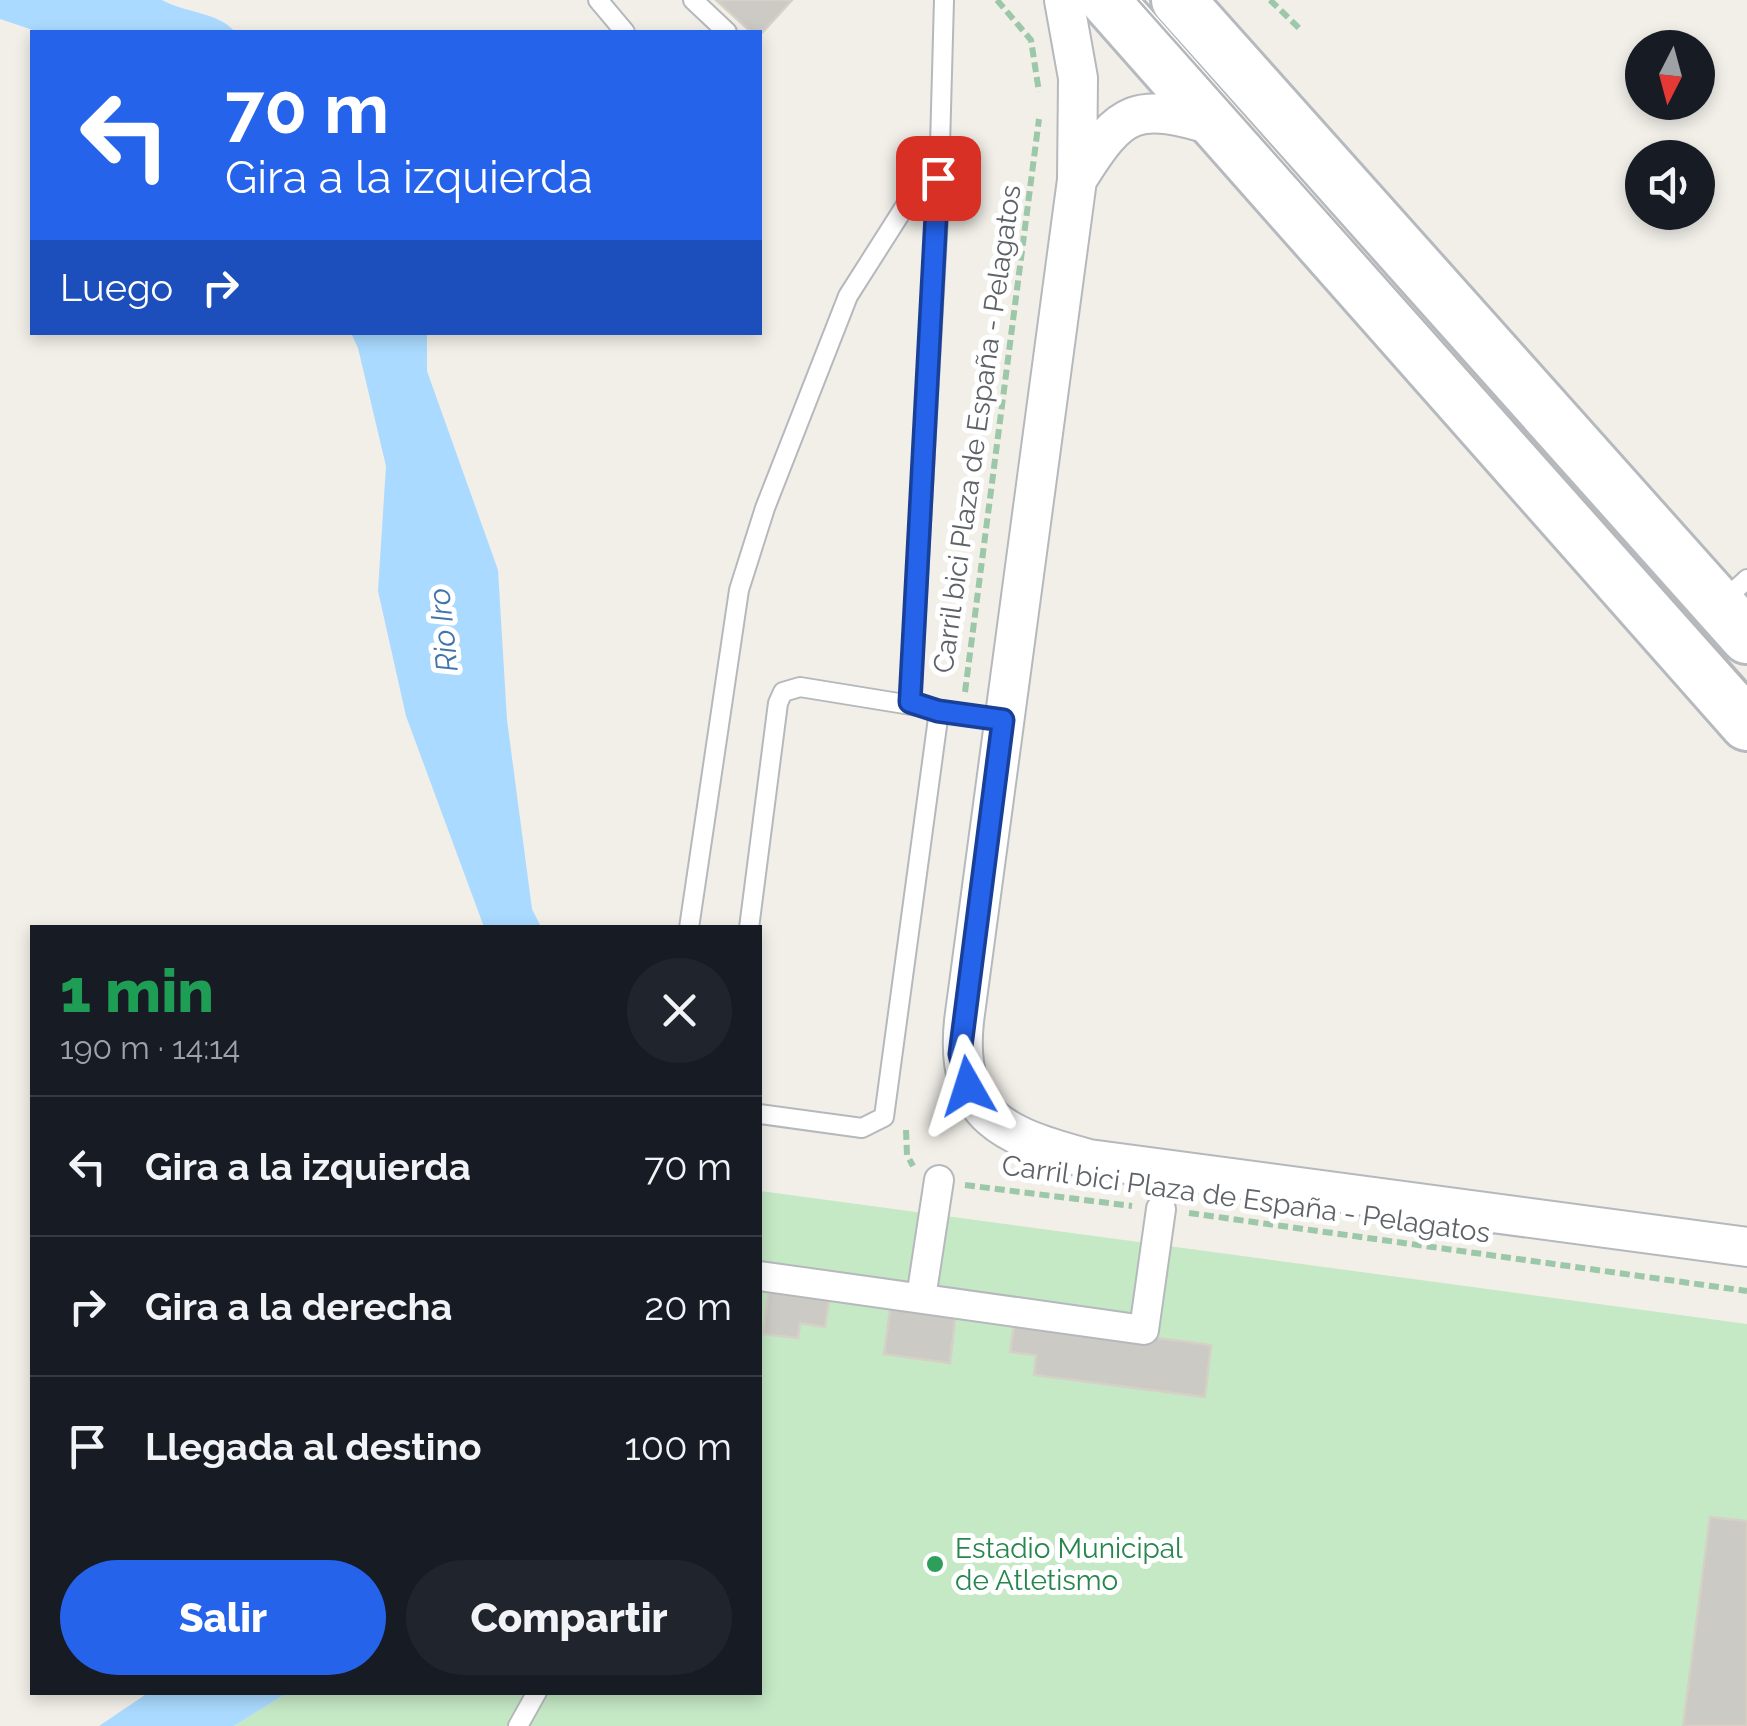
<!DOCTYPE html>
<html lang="es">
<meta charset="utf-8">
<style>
:root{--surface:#171b24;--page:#20242c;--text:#f1f3f6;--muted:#9ea1a6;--line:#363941;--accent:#2563eb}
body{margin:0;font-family:Raleway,sans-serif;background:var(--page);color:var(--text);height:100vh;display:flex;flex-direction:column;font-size:38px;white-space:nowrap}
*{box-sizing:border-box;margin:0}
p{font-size:32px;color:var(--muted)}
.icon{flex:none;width:55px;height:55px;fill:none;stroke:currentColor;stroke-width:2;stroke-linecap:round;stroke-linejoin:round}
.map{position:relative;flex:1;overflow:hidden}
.details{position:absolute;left:30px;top:925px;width:732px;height:770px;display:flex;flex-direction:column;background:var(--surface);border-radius:0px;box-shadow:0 5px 15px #0003}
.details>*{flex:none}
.guide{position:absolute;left:30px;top:30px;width:732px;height:305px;border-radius:0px;box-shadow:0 5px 15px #0003;background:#2563eb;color:#fff;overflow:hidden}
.needle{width:65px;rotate:186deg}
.buttons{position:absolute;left:1625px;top:30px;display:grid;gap:20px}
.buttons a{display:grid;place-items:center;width:90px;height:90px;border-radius:50%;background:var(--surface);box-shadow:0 5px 15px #0003;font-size:50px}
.pin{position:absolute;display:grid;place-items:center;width:85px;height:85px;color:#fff;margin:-42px;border-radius:20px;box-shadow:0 5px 15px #0006}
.me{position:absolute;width:110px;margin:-55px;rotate:354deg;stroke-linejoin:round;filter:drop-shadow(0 0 8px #0008)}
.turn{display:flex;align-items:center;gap:35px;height:210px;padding:0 30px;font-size:45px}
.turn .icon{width:130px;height:130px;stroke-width:2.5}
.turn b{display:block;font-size:70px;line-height:85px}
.then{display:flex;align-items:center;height:95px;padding:0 30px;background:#0003;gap:20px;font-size:38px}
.round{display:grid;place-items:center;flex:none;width:105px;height:105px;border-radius:52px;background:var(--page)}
.summary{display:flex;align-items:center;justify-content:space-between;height:170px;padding:0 30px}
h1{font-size:60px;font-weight:800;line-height:75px;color:#1e9e55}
.primary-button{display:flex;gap:20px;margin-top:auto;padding:20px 30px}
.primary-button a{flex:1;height:115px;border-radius:60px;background:var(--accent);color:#fff;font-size:40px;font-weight:800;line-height:115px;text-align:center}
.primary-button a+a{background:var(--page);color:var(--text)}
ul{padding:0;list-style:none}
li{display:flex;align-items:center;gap:30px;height:140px;padding:0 30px;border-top:2px solid var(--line)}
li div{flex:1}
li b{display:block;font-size:38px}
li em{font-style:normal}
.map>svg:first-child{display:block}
</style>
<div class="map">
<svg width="1747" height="1726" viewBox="0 0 1747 1726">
<rect width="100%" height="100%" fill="#f1efe8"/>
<path fill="#c5e8c5" d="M760 1191 1747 1324V1726H234L287 1693 760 1692Z"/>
<path fill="#aadaff" d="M0 0H162C185 13 219 12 235 32H39L0 19Z
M351 333H427V371L498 570 507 720 532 909 541 927H484L406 716 378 591 386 466 358 348Z
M148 1693V1692L287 1693 234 1726H99Z"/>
<path fill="#cccac5" stroke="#d6d1c6" stroke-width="2.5" d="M716 0H792L760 35 751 32Z
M769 1288 830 1295 825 1327 800 1323 798 1338 763 1334Z
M891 1303 956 1311 950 1363 884 1354Z
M1015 1319 1211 1345 1205 1397 1034 1375 1036 1355 1010 1352Z
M1710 1517 1747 1521V1726H1683Z"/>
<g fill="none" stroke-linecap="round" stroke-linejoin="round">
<defs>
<path id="service" d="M598 0 625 32
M693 0 727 32
M1722 602 1747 579
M911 702 938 218 944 0
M689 928 739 590 765 508 848 296 916 189 939 178
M749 928 778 703 783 692 800 687 1003 720
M760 1114 862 1128 884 1117 939 711
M518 1726 537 1692"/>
<path id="pedestrian" d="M760 1276 1144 1330 1161 1209
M921 1298 939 1180"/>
<path id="minor" d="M1064 0 1078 78 1077 180 964 1021C954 1118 1007 1137 1089 1159L1747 1247
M1077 180C1122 107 1136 102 1219 127"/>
<path id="secondary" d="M1107 0 1747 724
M1178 0 1747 637"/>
</defs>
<use href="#service" stroke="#b5b8bc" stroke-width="22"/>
<use href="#pedestrian" stroke="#b5b8bc" stroke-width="32"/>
<use href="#minor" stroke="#b5b8bc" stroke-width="42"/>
<use href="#secondary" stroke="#b6babf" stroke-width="58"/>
<path stroke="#9cc7a9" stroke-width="6" stroke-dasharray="10 5" stroke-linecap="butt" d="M997 0 1031 40 1039 92
M1270 0 1300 29
M965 692 1039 119
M906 1130 907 1155 913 1166
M965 1185 1132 1206
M1189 1213 1747 1291"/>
<use href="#service" stroke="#fff" stroke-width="18"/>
<use href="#pedestrian" stroke="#fff" stroke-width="28"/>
<use href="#minor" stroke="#fff" stroke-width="38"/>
<use href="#secondary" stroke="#fff" stroke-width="52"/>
<path stroke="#b6b7b8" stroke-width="2.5" d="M1138 0 1747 684"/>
</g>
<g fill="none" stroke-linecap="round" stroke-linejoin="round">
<defs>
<path id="route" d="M938 178 910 702 938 711 1003 720 960 1054 968 1086"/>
</defs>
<use href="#route" stroke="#184099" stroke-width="25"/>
<use href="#route" stroke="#2563eb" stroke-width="18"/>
</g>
<circle fill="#2e9e5b" stroke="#fff" stroke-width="4" cx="935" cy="1564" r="10"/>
<g text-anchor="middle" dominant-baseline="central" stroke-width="10" stroke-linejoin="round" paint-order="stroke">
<g font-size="28" fill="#5f6368" stroke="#fff">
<text transform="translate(977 429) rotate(-82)">Carril bici Plaza de España - Pelagatos</text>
<text transform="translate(1246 1199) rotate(8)">Carril bici Plaza de España - Pelagatos</text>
</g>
<g font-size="28" fill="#27864d" stroke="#fff" text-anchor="start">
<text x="955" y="1548">Estadio Municipal<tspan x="955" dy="32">de Atletismo</tspan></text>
</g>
<g font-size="30" font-style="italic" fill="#4174aa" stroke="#fff">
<text transform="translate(443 630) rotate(-96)">Rio Iro</text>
</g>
</g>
</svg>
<div class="buttons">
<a><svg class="needle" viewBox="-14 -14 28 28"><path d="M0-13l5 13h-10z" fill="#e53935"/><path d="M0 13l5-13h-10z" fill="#9ea1a6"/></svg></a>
<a><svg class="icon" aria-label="sound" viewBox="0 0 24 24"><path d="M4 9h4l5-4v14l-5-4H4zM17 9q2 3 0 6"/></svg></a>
</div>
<div class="pin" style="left:938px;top:178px;background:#d93025"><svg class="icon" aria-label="arrive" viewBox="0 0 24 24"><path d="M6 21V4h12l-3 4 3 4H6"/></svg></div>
<svg class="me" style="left:968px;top:1086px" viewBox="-20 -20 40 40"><path d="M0-17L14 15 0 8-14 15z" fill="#2563eb" stroke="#fff" stroke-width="4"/></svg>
<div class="guide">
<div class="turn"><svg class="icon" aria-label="left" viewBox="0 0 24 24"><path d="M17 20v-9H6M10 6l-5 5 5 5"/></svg><div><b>70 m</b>Gira a la izquierda</div></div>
<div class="then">Luego<svg class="icon" aria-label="right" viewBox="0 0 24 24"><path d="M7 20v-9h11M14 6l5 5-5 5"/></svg></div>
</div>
<section class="details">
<div class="summary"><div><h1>1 min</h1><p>190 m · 14:14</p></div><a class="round"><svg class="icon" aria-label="close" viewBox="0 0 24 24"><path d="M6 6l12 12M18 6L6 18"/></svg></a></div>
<ul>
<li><svg class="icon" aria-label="left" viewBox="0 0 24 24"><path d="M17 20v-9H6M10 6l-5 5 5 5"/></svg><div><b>Gira a la izquierda</b></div><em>70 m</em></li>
<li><svg class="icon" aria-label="right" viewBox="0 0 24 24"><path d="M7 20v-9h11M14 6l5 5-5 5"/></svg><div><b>Gira a la derecha</b></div><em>20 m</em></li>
<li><svg class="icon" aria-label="arrive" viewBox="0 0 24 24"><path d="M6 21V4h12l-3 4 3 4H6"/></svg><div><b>Llegada al destino</b></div><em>100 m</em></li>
</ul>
<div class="primary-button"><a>Salir</a><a>Compartir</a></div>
</section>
</div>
